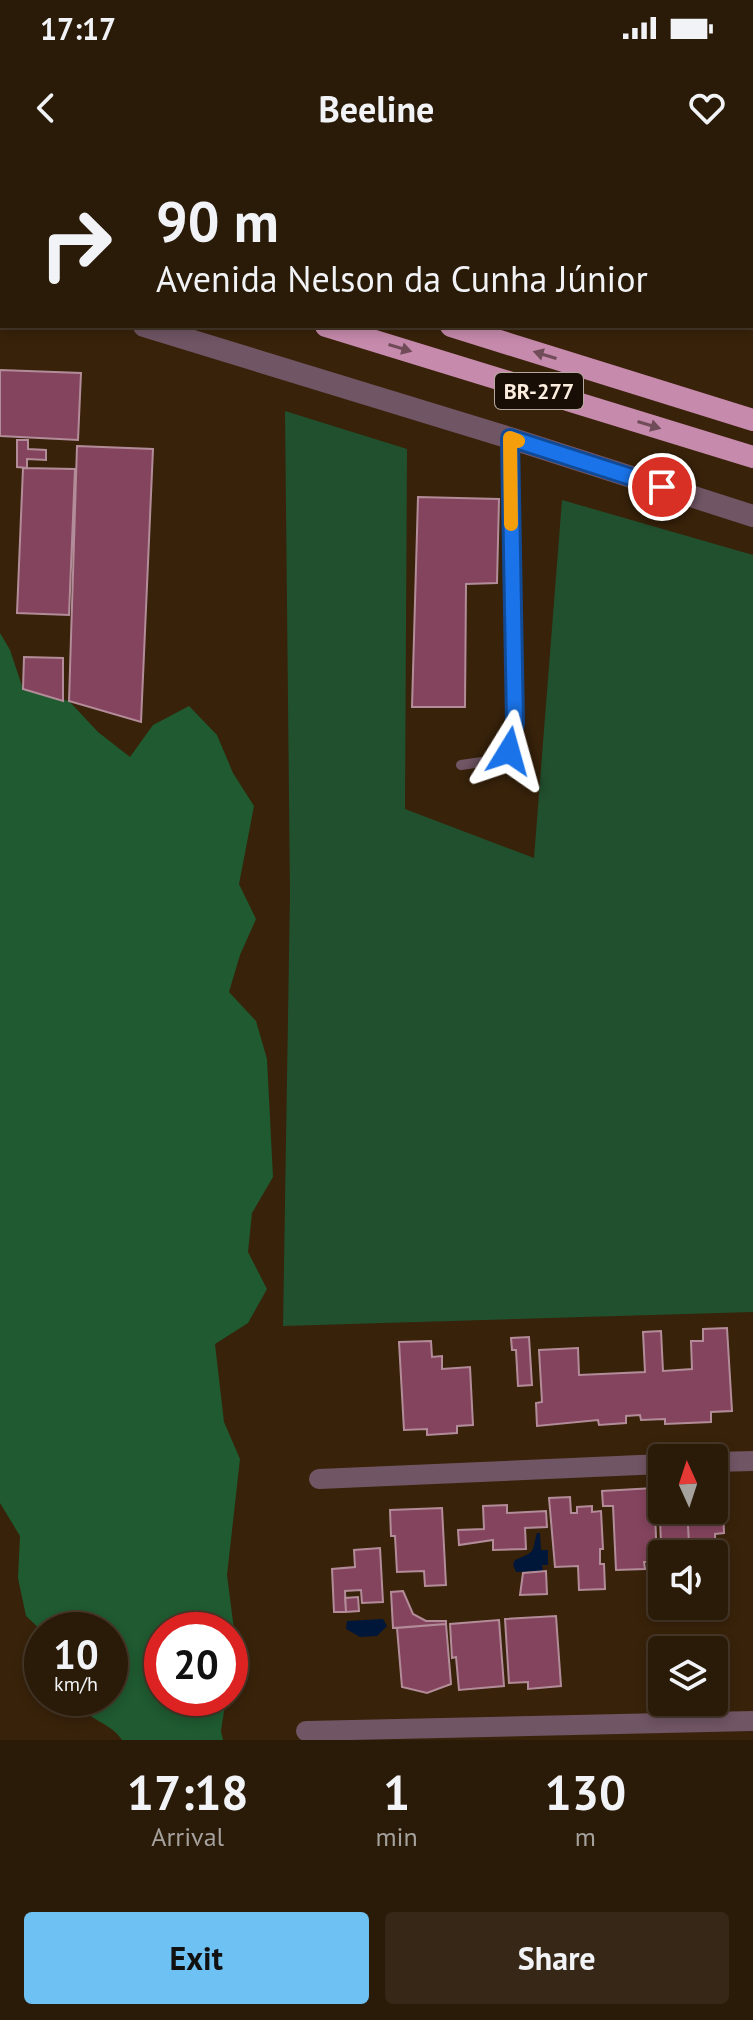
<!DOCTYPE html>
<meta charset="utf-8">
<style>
:root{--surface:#2a1a08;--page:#362716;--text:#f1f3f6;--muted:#a5a19c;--line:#463829;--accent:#6ec2f3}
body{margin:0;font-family:"PT Sans",sans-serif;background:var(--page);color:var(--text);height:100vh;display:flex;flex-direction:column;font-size:30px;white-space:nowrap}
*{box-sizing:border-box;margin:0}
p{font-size:26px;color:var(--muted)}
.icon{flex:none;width:44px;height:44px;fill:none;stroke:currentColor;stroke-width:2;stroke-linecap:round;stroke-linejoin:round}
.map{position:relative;height:1580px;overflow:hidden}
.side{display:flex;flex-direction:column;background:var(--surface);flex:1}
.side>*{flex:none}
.hud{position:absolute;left:0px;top:0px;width:754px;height:168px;box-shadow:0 4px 12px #0003,0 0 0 2px var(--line);background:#2a1a08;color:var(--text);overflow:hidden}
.needle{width:52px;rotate:357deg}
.fabs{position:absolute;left:648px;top:1284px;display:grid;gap:16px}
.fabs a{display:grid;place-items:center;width:80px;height:80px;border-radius:8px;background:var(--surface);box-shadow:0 4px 12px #0003,0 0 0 2px var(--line);font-size:40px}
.speed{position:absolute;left:24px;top:1452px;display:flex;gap:16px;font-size:40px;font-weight:700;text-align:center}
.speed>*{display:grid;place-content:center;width:104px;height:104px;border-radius:50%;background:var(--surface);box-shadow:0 4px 12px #0003,0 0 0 2px var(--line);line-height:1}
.speed small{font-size:20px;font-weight:400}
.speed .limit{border:12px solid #d22;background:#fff;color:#111}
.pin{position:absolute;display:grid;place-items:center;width:68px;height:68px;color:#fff;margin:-34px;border:4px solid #fff;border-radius:50%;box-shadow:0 2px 8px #0007}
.me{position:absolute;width:88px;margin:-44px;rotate:8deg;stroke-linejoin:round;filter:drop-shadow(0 0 6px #0008)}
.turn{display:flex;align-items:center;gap:28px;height:168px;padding:0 24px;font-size:36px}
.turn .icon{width:104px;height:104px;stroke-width:2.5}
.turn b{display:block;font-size:56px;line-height:68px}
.eta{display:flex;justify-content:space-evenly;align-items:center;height:136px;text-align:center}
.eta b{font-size:48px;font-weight:700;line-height:56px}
.cta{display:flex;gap:16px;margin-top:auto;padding:16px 24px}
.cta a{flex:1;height:92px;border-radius:8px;background:var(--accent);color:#111;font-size:32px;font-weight:700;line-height:92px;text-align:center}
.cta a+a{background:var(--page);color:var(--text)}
.status{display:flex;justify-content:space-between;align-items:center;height:56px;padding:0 40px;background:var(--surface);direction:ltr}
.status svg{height:22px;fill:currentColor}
header{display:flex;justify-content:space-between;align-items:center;height:104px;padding:0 24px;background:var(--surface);font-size:36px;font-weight:700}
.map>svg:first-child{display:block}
</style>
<div class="status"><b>17:17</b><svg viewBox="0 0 49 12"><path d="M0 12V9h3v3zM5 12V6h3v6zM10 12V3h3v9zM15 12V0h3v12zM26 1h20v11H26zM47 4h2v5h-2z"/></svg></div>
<header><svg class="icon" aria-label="back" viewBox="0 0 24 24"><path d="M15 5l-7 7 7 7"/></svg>Beeline<svg class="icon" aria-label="heart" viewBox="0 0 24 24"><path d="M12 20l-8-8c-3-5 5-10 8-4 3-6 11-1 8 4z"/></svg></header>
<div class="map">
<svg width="753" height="1580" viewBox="0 0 753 1580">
<rect width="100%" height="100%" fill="#38220a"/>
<path fill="#21502e" d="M285 251 407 289 405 649 534 698 562 340 753 395V1152L283 1166 290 734Z"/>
<path fill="#1f5a30" d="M234 0H753V165L752 2Z
M0 473 10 490 23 529 69 541 98 572 130 597 153 565 189 546 217 575 233 613 254 646 239 724 256 759 240 795 229 832 256 861 267 899 273 1017 252 1053 248 1092 267 1129 248 1163 215 1184 224 1262 240 1299 227 1415 237 1493 230 1520V1470H162V1538H226L221 1571 223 1580H122C110 1561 89 1563 74 1538H110V1470L42 1471 26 1456 18 1418 20 1376 0 1343Z"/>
<path fill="#001739" d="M537 1373H540L541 1390H548V1405H542L543 1411 516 1412 513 1405 515 1400C537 1391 531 1393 537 1373Z
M383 1459 387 1466 377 1476 360 1477 346 1469 347 1461Z"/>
<path fill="#84445d" stroke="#b38c99" stroke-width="2" d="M0 210 81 213 78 280 0 276Z
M17 280H28V289L46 290V300L27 299V308L17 307Z
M77 286 153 289 141 562 69 541Z
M23 308 75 309 69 455 17 453Z
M418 337 499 339 497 423 466 424 465 547H412Z
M24 497 63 498V541L23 529Z
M727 1168 732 1251 711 1252V1262L665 1264V1259L641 1260 640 1255 626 1256V1263L599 1265 598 1260 537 1266 536 1243 542 1242 539 1190 578 1188 579 1215 645 1212 643 1172 661 1171 663 1211 692 1209 691 1181H703V1169Z
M529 1177 532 1225 518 1226 516 1190H512L511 1178Z
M431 1181 432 1197 442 1196V1209L470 1207 473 1265 457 1266V1273L427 1275V1269L404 1270 399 1182Z
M654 1328 657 1402H644L645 1409 616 1410 613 1346H603L602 1331Z
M659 1335H662V1350H687L689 1383 661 1384Z
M570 1337 571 1353H577V1347L592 1346V1352L601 1351 603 1389H600V1404H604L605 1429 579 1430 578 1406 555 1407 549 1338Z
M714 1339 723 1349 724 1373 715 1374 716 1407H721L722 1425H714V1394H684L683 1383H689L687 1350H714Z
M507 1345V1353L546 1351 547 1367 525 1368 526 1389 493 1390V1380L459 1385 458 1370 484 1369 483 1346Z
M442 1348 446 1425 425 1426 424 1411 397 1412 395 1376H391L390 1350Z
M380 1388 383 1442 362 1443 361 1430 345 1431 346 1452H334L332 1409 355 1407 354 1390Z
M546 1411 547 1434 520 1435 523 1413Z
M403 1431 413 1454 426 1461H446V1464L393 1468 391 1432Z
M358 1437 359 1451 346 1452 345 1438Z
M556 1456 561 1526 528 1529V1522L509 1523 505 1459Z
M499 1460 504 1526 459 1530 456 1497 452 1498 450 1464Z
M446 1464 451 1524 427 1533 402 1527 397 1468Z"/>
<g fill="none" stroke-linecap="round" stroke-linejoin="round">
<path stroke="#705564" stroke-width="10" d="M461 605 496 600 509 591 515 563 510 278"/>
<path stroke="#705564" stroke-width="20" d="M714 1302 753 1301
M319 1319 662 1304
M306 1571 753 1561"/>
<path stroke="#705564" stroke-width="22" d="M0 122H2
M144 166 510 278 753 356"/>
<path stroke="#c68aac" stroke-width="22" d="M65 0 68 2
M0 27H2
M0 70H2
M326 166 753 297
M451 166 753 260"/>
</g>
<defs><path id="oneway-solid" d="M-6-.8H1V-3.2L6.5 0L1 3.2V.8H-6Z" transform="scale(2)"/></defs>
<g fill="#6f4c58">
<use href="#oneway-solid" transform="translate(400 188) rotate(17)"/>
<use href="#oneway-solid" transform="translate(545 195) rotate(-163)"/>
<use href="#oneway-solid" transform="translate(649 265) rotate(17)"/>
</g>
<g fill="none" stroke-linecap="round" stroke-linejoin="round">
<defs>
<path id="route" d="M509 591 515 563 510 278 662 327"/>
</defs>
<use href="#route" stroke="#114b97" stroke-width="20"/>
<use href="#route" stroke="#1a73e8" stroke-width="14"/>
<path stroke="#f59e0b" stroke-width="14" d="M511 364 510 278 518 281"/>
</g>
<g text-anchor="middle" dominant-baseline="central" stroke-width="8" stroke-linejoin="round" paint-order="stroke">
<rect fill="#180e05" stroke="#b8aa9e" stroke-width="2" x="495" y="213" width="88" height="36" rx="6"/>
<g font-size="22" font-weight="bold" fill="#fceddf">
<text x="539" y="231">BR-277</text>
</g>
</g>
</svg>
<div class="fabs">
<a><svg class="needle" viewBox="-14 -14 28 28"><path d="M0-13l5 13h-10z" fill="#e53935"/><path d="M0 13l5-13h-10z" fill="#a5a19c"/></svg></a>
<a><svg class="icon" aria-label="sound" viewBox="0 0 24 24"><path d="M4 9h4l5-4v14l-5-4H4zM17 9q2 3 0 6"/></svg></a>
<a><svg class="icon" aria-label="layers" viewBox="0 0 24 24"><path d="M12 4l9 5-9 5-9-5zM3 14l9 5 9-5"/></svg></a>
</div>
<div class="speed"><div>10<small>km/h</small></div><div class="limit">20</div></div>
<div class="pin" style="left:662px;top:327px;background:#d93025"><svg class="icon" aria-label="arrive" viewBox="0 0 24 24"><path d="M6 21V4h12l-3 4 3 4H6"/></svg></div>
<svg class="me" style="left:509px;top:591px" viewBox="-20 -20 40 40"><path d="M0-17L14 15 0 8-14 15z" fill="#1a73e8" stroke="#fff" stroke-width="4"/></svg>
<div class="hud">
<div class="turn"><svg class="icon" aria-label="right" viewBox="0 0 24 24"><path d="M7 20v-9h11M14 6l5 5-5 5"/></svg><div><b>90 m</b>Avenida Nelson da Cunha Júnior</div></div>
</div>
</div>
<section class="side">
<div class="eta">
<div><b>17:18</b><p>Arrival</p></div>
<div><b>1</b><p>min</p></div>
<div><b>130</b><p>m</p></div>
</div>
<div class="cta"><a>Exit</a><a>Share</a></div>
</section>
